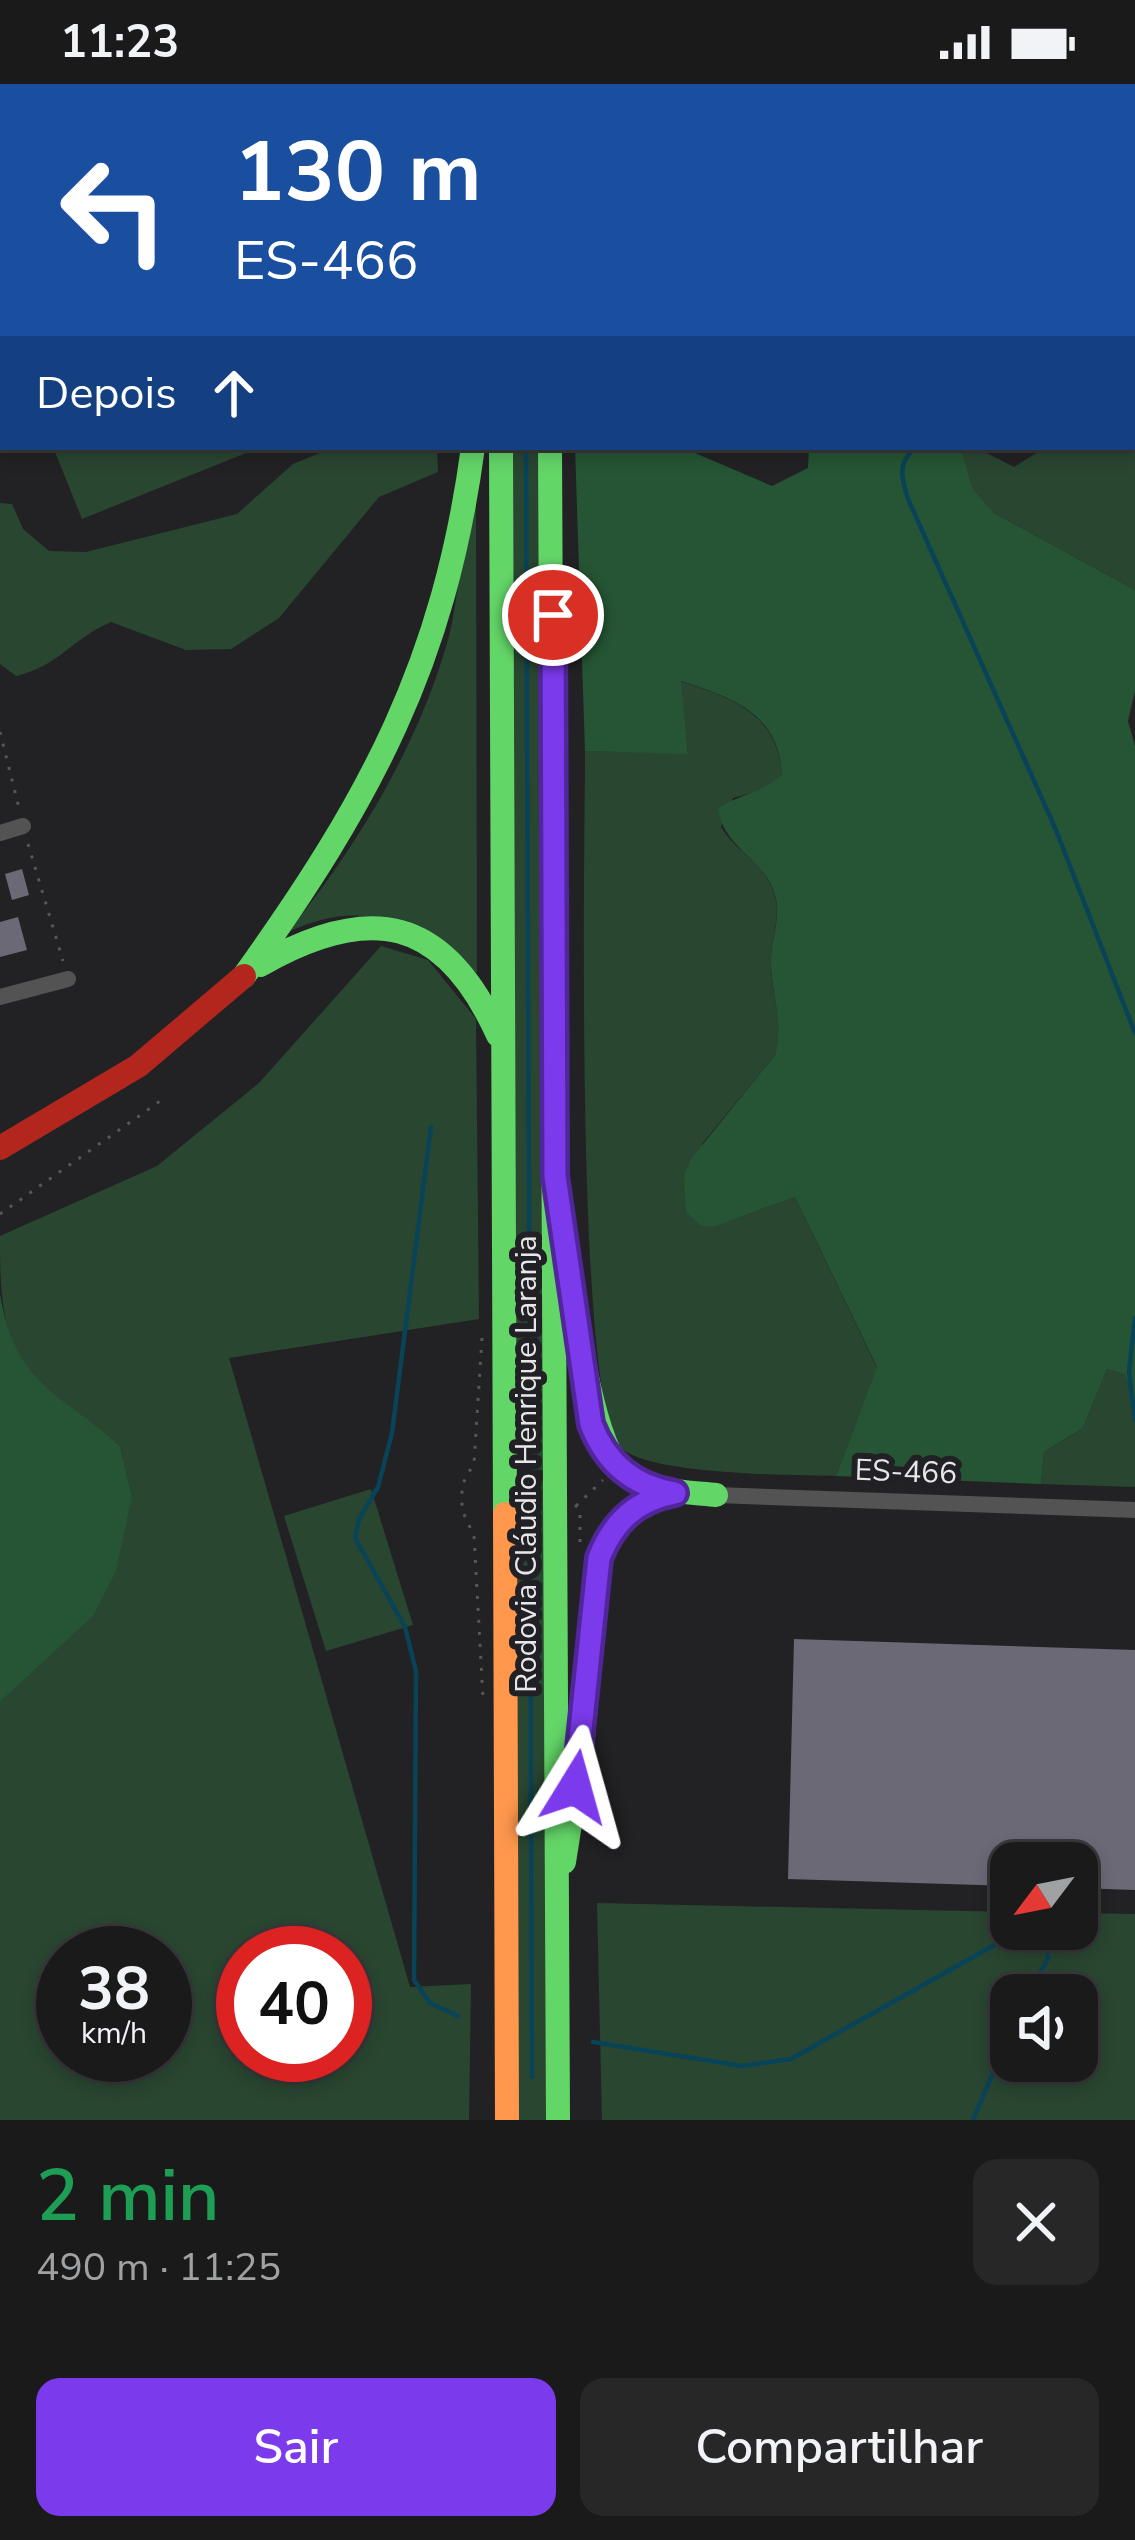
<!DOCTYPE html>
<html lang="pt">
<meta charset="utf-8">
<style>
:root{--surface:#1a1a1b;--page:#272728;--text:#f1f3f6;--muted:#9fa1a3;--line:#38383a;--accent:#7c3aed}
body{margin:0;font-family:"Nunito Sans",sans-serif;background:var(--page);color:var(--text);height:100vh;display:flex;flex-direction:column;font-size:45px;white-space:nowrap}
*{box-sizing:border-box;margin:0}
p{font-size:39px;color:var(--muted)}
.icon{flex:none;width:66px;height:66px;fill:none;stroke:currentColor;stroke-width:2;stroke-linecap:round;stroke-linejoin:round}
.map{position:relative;height:2036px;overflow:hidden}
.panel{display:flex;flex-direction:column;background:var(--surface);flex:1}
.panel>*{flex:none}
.banner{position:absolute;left:0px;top:0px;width:1137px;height:366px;box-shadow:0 6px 18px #0003,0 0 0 3px var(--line);background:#1a4fa0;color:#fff;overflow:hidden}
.needle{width:78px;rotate:238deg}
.tools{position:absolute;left:990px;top:1758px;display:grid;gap:24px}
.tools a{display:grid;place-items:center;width:108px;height:108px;border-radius:24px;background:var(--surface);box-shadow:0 6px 18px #0003,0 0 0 3px var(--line);font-size:60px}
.speed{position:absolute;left:36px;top:1842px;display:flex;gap:24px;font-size:60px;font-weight:700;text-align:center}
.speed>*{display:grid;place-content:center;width:156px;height:156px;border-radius:50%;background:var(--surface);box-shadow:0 6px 18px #0003,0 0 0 3px var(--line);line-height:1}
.speed small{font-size:30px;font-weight:400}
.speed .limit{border:18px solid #d22;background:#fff;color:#111}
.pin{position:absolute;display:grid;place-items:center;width:102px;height:102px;color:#fff;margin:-51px;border:6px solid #fff;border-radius:50%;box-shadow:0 3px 12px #0007}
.me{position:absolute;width:132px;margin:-66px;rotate:8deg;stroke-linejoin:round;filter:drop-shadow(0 0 9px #0008)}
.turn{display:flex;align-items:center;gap:42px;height:252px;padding:0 36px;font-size:54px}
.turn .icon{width:156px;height:156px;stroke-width:2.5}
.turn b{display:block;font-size:84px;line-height:102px}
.then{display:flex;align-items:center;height:114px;padding:0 36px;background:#0003;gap:24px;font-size:45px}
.round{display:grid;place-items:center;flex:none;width:126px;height:126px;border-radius:24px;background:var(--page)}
.summary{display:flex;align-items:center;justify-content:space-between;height:204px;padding:0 36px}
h1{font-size:72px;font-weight:600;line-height:90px;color:#1e9e55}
.cta{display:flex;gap:24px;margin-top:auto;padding:24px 36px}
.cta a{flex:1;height:138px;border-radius:24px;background:var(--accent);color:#fff;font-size:48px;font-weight:600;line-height:138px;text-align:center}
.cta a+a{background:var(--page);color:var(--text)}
.status{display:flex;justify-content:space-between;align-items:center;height:84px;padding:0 60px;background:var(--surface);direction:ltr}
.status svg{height:33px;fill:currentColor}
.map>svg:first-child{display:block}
</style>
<div class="status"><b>11:23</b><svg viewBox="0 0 49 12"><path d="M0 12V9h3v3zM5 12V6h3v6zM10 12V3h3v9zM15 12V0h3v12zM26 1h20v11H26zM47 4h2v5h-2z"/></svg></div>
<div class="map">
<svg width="1135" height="2036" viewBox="0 0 1135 2036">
<rect width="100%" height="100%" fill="#222224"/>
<path fill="#294631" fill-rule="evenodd" d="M1135 259V506L994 429 973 405 961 363H975L1014 383 1046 363H1134Z
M53 363H261L82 435Z
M334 363H437L438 388 379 413 279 534 231 565 186 566 111 538C70 556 59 582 16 592L0 580V419L12 420 23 445 49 467 86 468 237 430 293 380Z
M512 363H541L546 1386 517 1385Z
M476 420 477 889C405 846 374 809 288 848 358 761 417 664 448 556 460 514 458 457 476 420Z
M680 597C731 614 777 628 782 690L769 704 733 714 721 743C734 765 757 775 769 798 786 828 770 849 771 879 771 916 785 933 775 971L702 1060 712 1143 795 1113 877 1284 836 1392C792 1391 651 1391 621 1364 574 1321 585 764 585 667L688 669Z
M381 862 428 876 476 935 479 1235 229 1274 410 1903 471 1900 469 2036H0V1618L93 1531 132 1412 120 1362C94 1339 59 1322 36 1298 0 1259 0 1202 0 1152L157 1082 259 999ZM63 1869H165V1971H63ZM243 1869H345V1971H243Z
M1107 1285 1124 1290 1135 1317V1403L1041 1400 1044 1368 1083 1344Z
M517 1397H547L548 2036H518Z
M371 1405 413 1541 326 1567 284 1432Z
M597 1819 1011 1828V1845H1077V1829L1135 1830V2036H602ZM1011 1911H1077V1977H1011Z"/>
<path fill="#255534" d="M575 363H681L772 402 808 384 809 363H961L973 405 994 429 1135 506V607L1128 637 1135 662V1317L1124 1290 1107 1285 1083 1344 1044 1368 1041 1400 836 1392 877 1283 795 1113 713 1143 700 1141 686 1128 684 1091 691 1075 775 971C784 936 772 914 771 880 770 850 786 829 770 799 753 769 724 761 718 725 740 709 763 710 782 690 778 628 732 614 681 597L688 670 585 667Z
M0 1210C15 1301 58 1307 120 1362L132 1412 116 1487 93 1532 0 1618Z"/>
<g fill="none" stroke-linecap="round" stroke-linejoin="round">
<path stroke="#094357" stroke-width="4.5" d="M455 0 456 3
M864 0 865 3
M1043 3 1044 0
M1134 66H1135
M526 363 530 1380
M916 363C897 379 901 393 908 415L1056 746 1135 949
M431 1043 392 1349 378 1403 359 1435 355 1454 405 1543 416 1587 414 1896 430 1919 458 1932
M1135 1234 1129 1288 1135 1336
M530 1405 532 1993
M1028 1911 1048 1874 1047 1845
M593 1958 742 1982 791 1975 1023 1845
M973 2036 1011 1947"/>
</g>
<path fill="#6a6975" d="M22 785 29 811 12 816 5 790Z
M18 833 27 866 0 873V838Z
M794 1555 1135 1566V1806L1077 1804V1779H1011V1802L788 1795Z"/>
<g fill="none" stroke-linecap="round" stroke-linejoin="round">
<path stroke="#575757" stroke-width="3" stroke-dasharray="3 9" stroke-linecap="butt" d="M407 0 408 3
M0 648 20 728
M28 760 63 877
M0 1130 163 1015
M482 1254 474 1379 462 1401V1426L474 1452 483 1614
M575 1421 580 1426V1463
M576 1422 603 1396"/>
<path stroke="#545353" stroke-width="16" d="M0 749 23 742
M0 913 68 895
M716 1411 1135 1426"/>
<path stroke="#63d668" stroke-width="24" d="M430 0 431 3
M501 363 505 1430
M550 363 558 2036
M260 881C370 818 444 832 498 951
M244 892C370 716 444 580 473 363
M560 1123C570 1178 586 1362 626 1390 652 1408 686 1408 716 1411
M564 1778 582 1664 599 1474 622 1434 646 1417 675 1409"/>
<path stroke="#ff974d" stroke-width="24" d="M481 0V3
M505 1430 507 2036"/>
<path stroke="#b3261e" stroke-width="24" d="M0 1064 138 982 244 892"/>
</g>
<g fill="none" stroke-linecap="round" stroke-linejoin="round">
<defs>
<path id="route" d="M553 531 555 1092 591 1340C606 1379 633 1402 675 1409 636 1416 613 1438 599 1474L575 1703"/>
</defs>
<use href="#route" stroke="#51269a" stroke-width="30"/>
<use href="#route" stroke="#7c3aed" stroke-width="21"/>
</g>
<g text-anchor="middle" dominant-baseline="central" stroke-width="12" stroke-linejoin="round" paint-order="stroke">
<g font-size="30" fill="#e7e7ea" stroke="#212125">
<text transform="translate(526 1380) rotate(-90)">Rodovia Cláudio Henrique Laranja</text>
<text transform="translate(906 1388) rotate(2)">ES-466</text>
</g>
</g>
</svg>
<div class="tools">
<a><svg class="needle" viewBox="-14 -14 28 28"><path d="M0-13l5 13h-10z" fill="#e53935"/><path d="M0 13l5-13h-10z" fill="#9fa1a3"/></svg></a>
<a><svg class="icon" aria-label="sound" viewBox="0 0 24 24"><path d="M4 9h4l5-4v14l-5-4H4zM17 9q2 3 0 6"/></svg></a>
</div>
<div class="speed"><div>38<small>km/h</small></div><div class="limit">40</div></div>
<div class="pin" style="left:553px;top:531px;background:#d93025"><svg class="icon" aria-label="arrive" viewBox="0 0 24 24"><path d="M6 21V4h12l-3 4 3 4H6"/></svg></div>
<svg class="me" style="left:575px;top:1703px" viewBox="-20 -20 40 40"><path d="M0-17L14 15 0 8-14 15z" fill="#7c3aed" stroke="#fff" stroke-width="4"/></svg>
<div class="banner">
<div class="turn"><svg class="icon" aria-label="left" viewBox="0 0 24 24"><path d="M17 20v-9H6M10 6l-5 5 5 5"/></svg><div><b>130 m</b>ES-466</div></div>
<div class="then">Depois<svg class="icon" aria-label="ahead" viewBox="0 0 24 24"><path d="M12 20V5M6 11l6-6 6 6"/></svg></div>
</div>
</div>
<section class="panel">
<div class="summary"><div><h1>2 min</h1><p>490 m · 11:25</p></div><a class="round"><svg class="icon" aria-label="close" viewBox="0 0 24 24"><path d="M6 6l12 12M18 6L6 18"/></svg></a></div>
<div class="cta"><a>Sair</a><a>Compartilhar</a></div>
</section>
